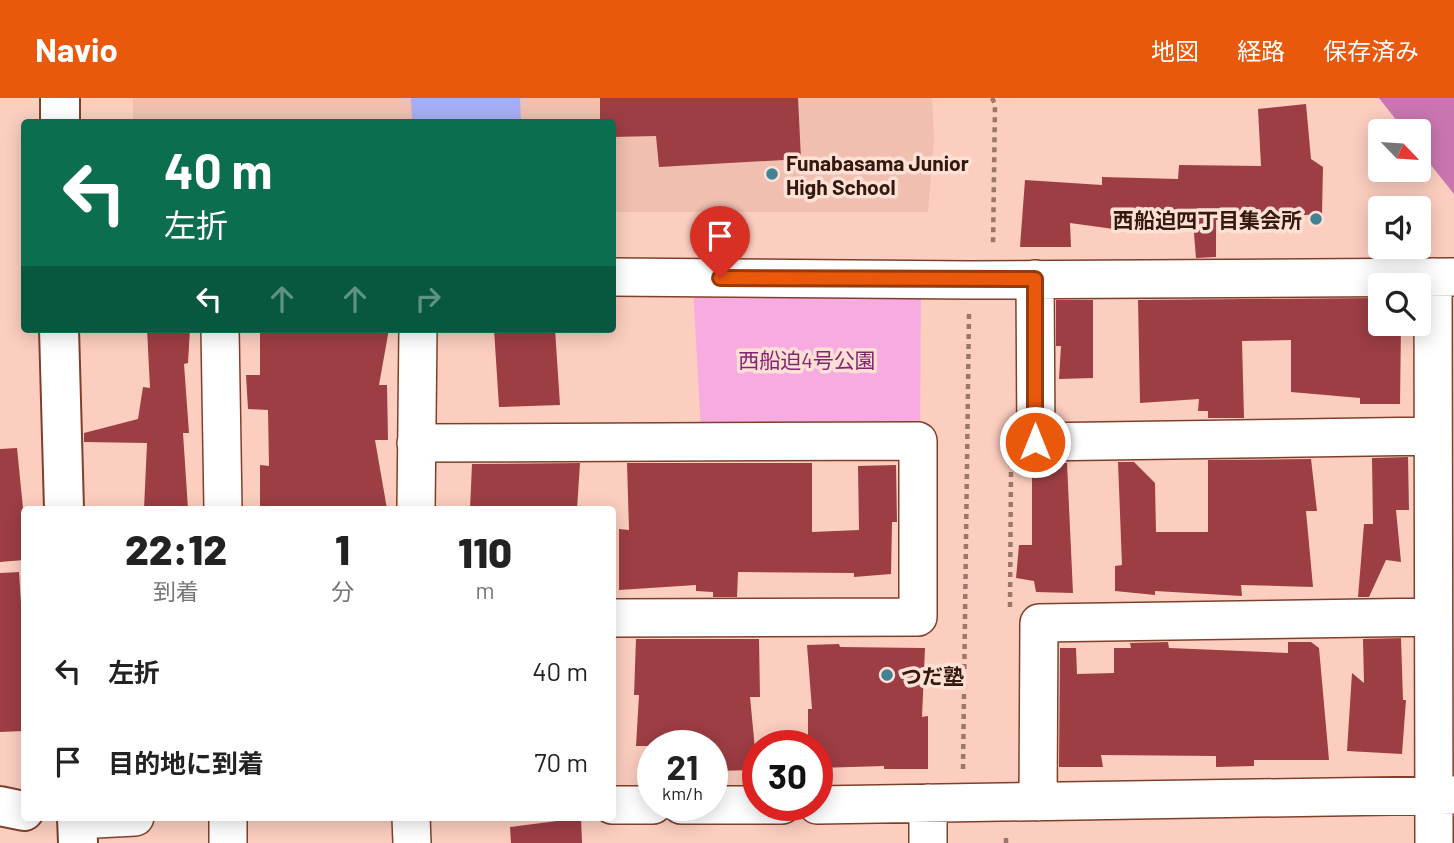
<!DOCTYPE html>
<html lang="ja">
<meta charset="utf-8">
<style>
:root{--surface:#fff;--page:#f2f2f2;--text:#222;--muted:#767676;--accent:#ea580c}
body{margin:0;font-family:Barlow,"Noto Sans JP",sans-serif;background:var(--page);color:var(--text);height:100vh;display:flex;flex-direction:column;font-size:26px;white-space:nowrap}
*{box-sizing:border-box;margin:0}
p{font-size:23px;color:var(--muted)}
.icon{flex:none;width:38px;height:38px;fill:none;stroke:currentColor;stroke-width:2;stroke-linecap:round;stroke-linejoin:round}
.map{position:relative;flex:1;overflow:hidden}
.drawer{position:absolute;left:21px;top:408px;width:595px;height:315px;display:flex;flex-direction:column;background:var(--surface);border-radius:7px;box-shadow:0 4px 18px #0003}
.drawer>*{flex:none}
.top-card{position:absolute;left:21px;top:21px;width:595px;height:214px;border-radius:7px;box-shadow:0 4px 18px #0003;background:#0b6e4f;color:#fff;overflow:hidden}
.needle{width:46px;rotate:115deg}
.tools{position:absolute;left:1368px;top:21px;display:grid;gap:14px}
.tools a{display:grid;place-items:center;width:63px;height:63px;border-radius:7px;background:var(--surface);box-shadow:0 4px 18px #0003;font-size:35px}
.speed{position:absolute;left:637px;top:632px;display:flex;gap:14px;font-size:35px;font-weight:700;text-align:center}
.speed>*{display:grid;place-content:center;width:91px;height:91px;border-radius:50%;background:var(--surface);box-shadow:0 4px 18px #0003;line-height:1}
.speed small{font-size:18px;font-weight:400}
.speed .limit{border:10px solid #d22;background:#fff;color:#111}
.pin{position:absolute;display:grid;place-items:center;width:60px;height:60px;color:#fff;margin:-72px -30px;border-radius:50% 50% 50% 0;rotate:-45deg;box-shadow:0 0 7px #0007}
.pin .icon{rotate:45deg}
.me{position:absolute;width:77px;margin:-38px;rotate:0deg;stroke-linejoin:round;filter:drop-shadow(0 0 5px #0008)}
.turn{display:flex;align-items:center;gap:24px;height:147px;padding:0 28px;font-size:32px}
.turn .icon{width:91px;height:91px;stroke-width:2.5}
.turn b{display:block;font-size:49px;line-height:60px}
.lanes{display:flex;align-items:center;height:66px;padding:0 28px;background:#0003;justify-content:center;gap:35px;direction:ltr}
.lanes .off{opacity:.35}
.eta{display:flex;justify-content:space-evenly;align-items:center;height:119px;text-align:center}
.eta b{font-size:42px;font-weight:800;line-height:49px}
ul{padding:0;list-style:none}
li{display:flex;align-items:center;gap:21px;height:91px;padding:0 28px}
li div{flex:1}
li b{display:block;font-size:26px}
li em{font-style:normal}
header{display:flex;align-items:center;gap:42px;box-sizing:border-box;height:98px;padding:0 35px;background:var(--accent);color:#fff}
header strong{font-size:33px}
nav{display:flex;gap:38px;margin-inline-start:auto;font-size:24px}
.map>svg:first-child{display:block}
</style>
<header>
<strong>Navio</strong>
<nav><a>地図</a><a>経路</a><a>保存済み</a></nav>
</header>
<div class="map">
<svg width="1454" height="745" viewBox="0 0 1454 745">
<rect width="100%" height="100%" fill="#fccebf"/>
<path fill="#f0bfaf" d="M133 0H932L934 39 928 114H613L612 24H133Z"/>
<path fill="#f8abe0" d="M693 187 921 189 920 335 701 334Z"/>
<path fill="#c976b0" d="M1379 0H1454V96L1419 52V33H1405Z"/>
<path fill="#a6adf4" d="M411 0H520L521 24H412Z"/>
<path fill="#9d3e44" d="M600 0H798L801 61 659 69 656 38 612 39V24H600Z
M1306 6 1311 61 1323 69 1322 116 1216 122V159L1196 160 1193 123 1177 124V117H1124L1121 132 1070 125 1071 149H1020L1025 82 1102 87V79L1178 81 1179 67 1261 68 1258 11Z
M1373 200 1381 201V226H1401L1400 306H1360V300L1291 294V242L1242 243 1244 320H1208V313H1198L1199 301 1140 305 1138 202Z
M1056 202H1093V280L1059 281 1061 248H1056Z
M147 231H190L188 265 184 266 189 335H183L188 411H144L147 345 84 344V335L138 321 143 289 150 290Z
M260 231H389L379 287H387L388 342H375L387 411H260V367L269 368 268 312 248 311 246 277H260Z
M494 231H555L560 307 499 309Z
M17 350 24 420V462L0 464V351Z
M1408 359 1409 412H1396L1401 464 1386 462 1369 499H1358L1364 426H1373L1372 360Z
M1311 361 1317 413H1306L1313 489 1241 487 1242 498 1155 493V497L1115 493V468L1122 467 1118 364H1134L1155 385 1156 434H1208V362Z
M1032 364 1067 365 1073 495 1036 494 1034 483 1016 480 1019 447H1032Z
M580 365 577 411H470L472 366Z
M627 365H812V434L859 432 858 368 896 367 897 424H892L891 476 854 479V475L738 474 737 499H713V494L696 493V487L619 492V431L629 432Z
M19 474 24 551V633L0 634V475Z
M1401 540 1403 602H1406L1402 656 1347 653 1352 575 1364 585 1363 541Z
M636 541H759L760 599H750L757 672 712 673V648H636L639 597H634Z
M1168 544 1169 550 1288 555V544H1311L1319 550 1329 662H1254V668L1216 669V658L1101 657 1103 669H1059L1060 550H1076L1077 576 1114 575V550H1131L1130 545Z
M839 546 840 549 925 550 922 619 928 618V671H884V668L817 670V648H808V611H812L807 547Z
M581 720 582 745H511L510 729Z"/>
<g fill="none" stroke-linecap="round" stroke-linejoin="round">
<defs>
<path id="minor" d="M612 179 970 182 1454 179
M1433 179 1434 745
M1035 181 1036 344 1433 338
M220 231 223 411
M416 345 918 343V519L612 520
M416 411 418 231
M1038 704 1039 525 1433 519
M612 707H653
M681 707H782
M817 707 1454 697
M411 719 412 745
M77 722 135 719
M228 745V719
M928 745V705"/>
<path id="tertiary" d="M60 24V0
M59 231 64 411
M0 708 24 713
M77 719 78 745"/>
</defs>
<use href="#minor" stroke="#7f402b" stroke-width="40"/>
<use href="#tertiary" stroke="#7f402b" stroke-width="42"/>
<path stroke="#9b766a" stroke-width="4.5" stroke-dasharray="5 5" stroke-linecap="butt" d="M992 0 995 6 993 149
M1010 509 1011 367
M963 671 969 214
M1006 745V735"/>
<use href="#minor" stroke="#fff" stroke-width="37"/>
<use href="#tertiary" stroke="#fff" stroke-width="38"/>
</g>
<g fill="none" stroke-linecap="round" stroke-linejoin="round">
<defs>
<path id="route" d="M720 180 1035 181V344"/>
</defs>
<use href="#route" stroke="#983908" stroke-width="18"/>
<use href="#route" stroke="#ea580c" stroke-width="12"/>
</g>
<g fill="#418295" stroke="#fee0d5" stroke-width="2.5">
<circle cx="772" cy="76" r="7"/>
<circle cx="1316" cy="121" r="7"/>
<circle cx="887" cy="577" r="7"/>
</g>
<g text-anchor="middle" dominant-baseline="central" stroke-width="7" stroke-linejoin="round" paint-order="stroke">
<g font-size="21" font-weight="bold" fill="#341910" stroke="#fee0d5" text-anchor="start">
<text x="786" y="64">Funabasama Junior<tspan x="786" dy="24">High School</tspan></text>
<text x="1302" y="121" text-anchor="end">西船迫四丁目集会所</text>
<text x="901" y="577">つだ塾</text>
</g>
<g font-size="21" fill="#86236e" stroke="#fee0d5">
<text x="807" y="261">西船迫4号公園</text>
</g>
</g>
</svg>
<div class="tools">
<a><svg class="needle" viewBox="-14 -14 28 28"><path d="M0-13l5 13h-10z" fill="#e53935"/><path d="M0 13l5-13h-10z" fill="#767676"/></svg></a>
<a><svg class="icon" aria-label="sound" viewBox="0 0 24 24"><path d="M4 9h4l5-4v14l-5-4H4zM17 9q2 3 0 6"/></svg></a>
<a><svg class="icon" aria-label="search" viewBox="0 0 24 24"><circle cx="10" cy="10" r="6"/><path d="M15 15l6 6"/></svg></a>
</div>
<div class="speed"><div>21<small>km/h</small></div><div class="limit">30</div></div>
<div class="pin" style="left:720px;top:180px;background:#d93025"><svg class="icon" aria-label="arrive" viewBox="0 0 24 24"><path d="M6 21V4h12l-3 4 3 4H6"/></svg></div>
<svg class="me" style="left:1035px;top:344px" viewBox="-20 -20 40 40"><circle r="17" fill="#ea580c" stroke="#fff" stroke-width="3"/><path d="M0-11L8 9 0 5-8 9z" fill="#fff"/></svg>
<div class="top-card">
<div class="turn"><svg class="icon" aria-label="left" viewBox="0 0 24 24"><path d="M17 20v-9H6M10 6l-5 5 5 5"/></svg><div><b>40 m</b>左折</div></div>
<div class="lanes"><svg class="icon" aria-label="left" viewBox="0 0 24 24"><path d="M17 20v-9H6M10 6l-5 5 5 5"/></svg><svg class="icon off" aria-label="ahead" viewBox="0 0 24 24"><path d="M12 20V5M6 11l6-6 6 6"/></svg><svg class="icon off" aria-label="ahead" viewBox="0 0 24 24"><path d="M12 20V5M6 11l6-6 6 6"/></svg><svg class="icon off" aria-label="right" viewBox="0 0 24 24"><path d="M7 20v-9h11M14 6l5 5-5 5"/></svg></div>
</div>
<section class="drawer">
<div class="eta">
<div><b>22:12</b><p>到着</p></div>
<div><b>1</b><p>分</p></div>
<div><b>110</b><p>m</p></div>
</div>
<ul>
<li><svg class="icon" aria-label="left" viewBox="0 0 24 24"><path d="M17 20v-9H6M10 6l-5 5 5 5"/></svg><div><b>左折</b></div><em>40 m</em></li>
<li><svg class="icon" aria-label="arrive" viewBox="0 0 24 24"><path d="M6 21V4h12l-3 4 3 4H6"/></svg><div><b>目的地に到着</b></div><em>70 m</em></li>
</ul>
</section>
</div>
